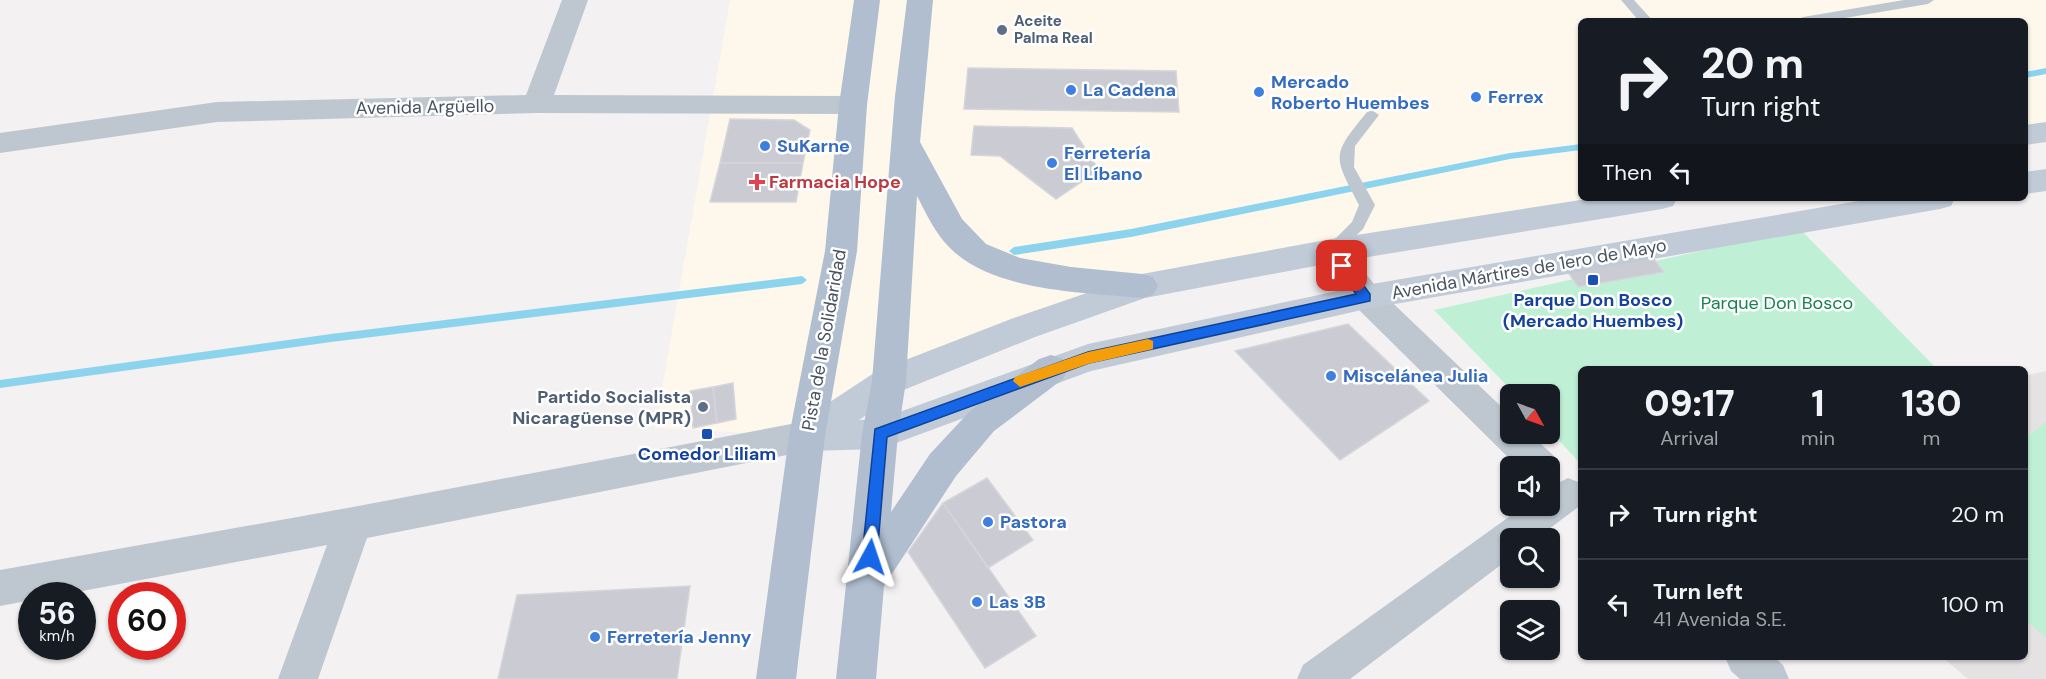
<!DOCTYPE html>
<meta charset="utf-8">
<style>
:root{--surface:#171b24;--page:#20242c;--text:#f1f3f6;--muted:#9ea1a6;--line:#363941}
body{margin:0;font-family:"DM Sans",sans-serif;background:var(--page);color:var(--text);height:100vh;display:flex;flex-direction:column;font-size:22px;white-space:nowrap}
*{box-sizing:border-box;margin:0}
p{font-size:20px;color:var(--muted)}
.icon{flex:none;width:33px;height:33px;fill:none;stroke:currentColor;stroke-width:2;stroke-linecap:round;stroke-linejoin:round}
.map{position:relative;flex:1;overflow:hidden}
.sheet{position:absolute;left:1578px;top:366px;width:450px;height:294px;display:flex;flex-direction:column;background:var(--surface);border-radius:9px;box-shadow:0 2px 4px #0004}
.sheet>*{flex:none}
.top-card{position:absolute;left:1578px;top:18px;width:450px;height:183px;border-radius:9px;box-shadow:0 2px 4px #0004;background:#171b24;color:var(--text);overflow:hidden}
.needle{width:39px;rotate:130deg}
.fabs{position:absolute;left:1500px;top:384px;display:grid;gap:12px}
.fabs a{display:grid;place-items:center;width:60px;height:60px;border-radius:9px;background:var(--surface);box-shadow:0 2px 4px #0004;font-size:30px}
.speed{position:absolute;left:18px;top:582px;display:flex;gap:12px;font-size:30px;font-weight:700;text-align:center}
.speed>*{display:grid;place-content:center;width:78px;height:78px;border-radius:50%;background:var(--surface);box-shadow:0 2px 4px #0004;line-height:1}
.speed small{font-size:15px;font-weight:400}
.speed .limit{border:9px solid #d22;background:#fff;color:#111}
.pin{position:absolute;display:grid;place-items:center;width:51px;height:51px;color:#fff;margin:-26px;border-radius:12px;box-shadow:0 3px 9px #0006}
.me{position:absolute;width:66px;margin:-33px;rotate:5deg;stroke-linejoin:round;filter:drop-shadow(0 0 4px #0008)}
.turn{display:flex;align-items:center;gap:21px;height:126px;padding:0 24px;font-size:27px}
.turn .icon{width:78px;height:78px;stroke-width:2.5}
.turn b{display:block;font-size:42px;line-height:51px}
.then{display:flex;align-items:center;height:57px;padding:0 24px;background:#0003;gap:12px;font-size:22px}
.eta{display:flex;justify-content:space-evenly;align-items:center;height:102px;text-align:center}
.eta b{font-size:36px;font-weight:800;line-height:42px}
ul{padding:0;list-style:none}
li{display:flex;align-items:center;gap:18px;height:90px;padding:0 24px;border-top:2px solid var(--line)}
li div{flex:1}
li b{display:block;font-size:22px}
li em{font-style:normal}
.map>svg:first-child{display:block}
</style>
<div class="map">
<svg width="2046" height="679" viewBox="0 0 2046 679">
<rect width="100%" height="100%" fill="#f3f1f1"/>
<path fill="#fdf8eb" d="M730 0H2046V131L2025 135V21H1581V198H1655L1142 286 889 381 807 436 655 428Z"/>
<path fill="#e4e2e3" d="M2046 371V679H1968L1942 657H2025V376Z"/>
<path fill="#bff0d5" d="M1800 229 1937 369H1581V464L1550 431V394H1515L1434 310Z
M2046 422V637L2025 620V438Z"/>
<g fill="none" stroke-linecap="round" stroke-linejoin="round">
<path fill="#8cd4ee" fill-rule="evenodd" d="M2046 68V74L2025 78V72Z
M1581 144V150L1510 159 1131 237 1014 255 1009 251 1014 247 1131 229 1510 153Z
M802 276 807 280 802 284 331 342 0 388V380L331 334Z"/>
</g>
<path fill="#cbccd3" stroke="#d5d6dc" stroke-width="1.5" d="M968 68 1176 71 1179 112 964 109Z
M730 119 794 120 810 130 803 163H720Z
M974 126 1072 128 1099 170 1056 199 1000 156 971 155Z
M720 163H803L796 202H710Z
M1650 254 1664 272 1578 287 1565 268Z
M1348 324 1429 401 1340 460 1235 351Z
M733 383 736 419 717 423 713 387Z
M713 387 717 423 693 428 690 391Z
M987 478 1033 540 988 568 943 503Z
M943 503 1036 636 985 668 908 552Z
M690 586 677 679H498L517 595Z"/>
<g fill="none" stroke-linecap="round" stroke-linejoin="round">
<path fill="#bec7d0" fill-rule="evenodd" d="M1621 0H1634L1653 21H1639Z
M1904 0H1934L1928 4 1827 21H1796L1803 17Z
M1372 110 1379 115 1355 146 1354 167 1375 205 1363 229 1336 255 1331 257 1323 251 1352 222 1359 205C1333 155 1331 156 1367 112Z"/>
<path fill="#bec7d0" fill-rule="evenodd" d="M562 0H588L554 95 853 96 863 98 867 105 863 112 853 114 537 113 217 122 0 153V133L217 102 526 95Z
M1331 239 1342 243 1377 288 1510 415V434H1530L1553 455 1558 466 1553 477 1550 478V466H1517L1355 306 1315 251 1320 243Z
M807 421 819 425 825 436 819 447 807 451 367 538 318 679H278L327 545 56 596H32V600L0 606V570L353 507Z
M1568 478 1581 483V505L1537 538H1510V558L1350 679H1297L1303 665 1524 506H1550V487Z
M1725 657H1774L1783 665 1789 679H1740L1731 671Z"/>
<path fill="#c1cbd7" fill-rule="evenodd" d="M2046 122V142L2025 145V125Z
M2046 169V191L2025 194V172Z
M1593 198H1677L1673 206 1662 209 1331 263 1145 298 1035 337 901 391 859 420 880 419 1088 344 1366 285 1876 198H1955L1951 206 1940 209 1366 309 1091 371 880 449 807 451 795 447 789 436 795 425 877 371 1011 319 1142 274 1331 239Z"/>
<path fill="#b0bed0" fill-rule="evenodd" d="M854 0H880L867 105 857 251 825 436 796 679H756L789 436 825 251 839 105Z
M907 0H933L920 142 962 219 986 244 1020 258 1071 267 1142 274 1153 277 1158 286 1153 295 1142 298C1083 292 993 292 949 247 935 233 926 213 917 196L906 381 898 434 891 512 930 454 970 411 1039 359 1051 355 1063 359 1068 369 1063 379 994 431 956 476 884 586 876 679H836L862 434 872 381 895 96Z"/>
</g>
<path fill="#1666e8" stroke="#0e4297" stroke-width="1.5" d="M1342 261 1347 263 1370 294V301L1089 363 887 437 877 557 875 562H864L862 557 875 429 1088 352 1356 294 1336 266Z"/>
<path fill="#f59e0b" d="M1148 339 1153 341V349L1088 364 1020 387 1013 381 1015 377 1088 352Z"/>
<g fill="#5c6f8a" stroke="#fff" stroke-width="2">
<circle cx="1002" cy="30" r="6"/>
<circle cx="703" cy="407" r="6"/>
</g>
<g fill="#3f7fe0" stroke="#fff" stroke-width="2">
<circle cx="1071" cy="90" r="6"/>
<circle cx="1259" cy="92" r="6"/>
<circle cx="1476" cy="97" r="6"/>
<circle cx="765" cy="146" r="6"/>
<circle cx="1052" cy="163" r="6"/>
<circle cx="1331" cy="376" r="6"/>
<circle cx="988" cy="522" r="6"/>
<circle cx="977" cy="602" r="6"/>
<circle cx="595" cy="637" r="6"/>
</g>
<path fill="#e0444e" stroke="#fff" stroke-width="2" d="M754 173h6v6h6v6h-6v6h-6v-6h-6v-6h6z"/>
<g fill="#1a4fb4" stroke="#fff" stroke-width="2">
<rect x="1587" y="274" width="12" height="12" rx="3"/>
<rect x="701" y="428" width="12" height="12" rx="3"/>
</g>
<g text-anchor="middle" dominant-baseline="central" stroke-width="5" stroke-linejoin="round" paint-order="stroke">
<g font-size="15" font-weight="bold" fill="#4e5e75" stroke="#fff" text-anchor="start">
<text x="1014" y="21">Aceite<tspan x="1014" dy="17">Palma Real</tspan></text>
</g>
<g font-size="18" font-weight="bold" fill="#366cbe" stroke="#fff" text-anchor="start">
<text x="1271" y="82">Mercado<tspan x="1271" dy="21">Roberto Huembes</tspan></text>
<text x="1083" y="90">La Cadena</text>
<text x="1488" y="97">Ferrex</text>
<text x="777" y="146">SuKarne</text>
<text x="1064" y="153">Ferretería<tspan x="1064" dy="21">El Líbano</tspan></text>
<text x="1343" y="376">Miscelánea Julia</text>
<text x="1000" y="522">Pastora</text>
<text x="989" y="602">Las 3B</text>
<text x="607" y="637">Ferretería Jenny</text>
</g>
<g font-size="18" fill="#48535f" stroke="#fff">
<text transform="translate(425 107) rotate(-1)">Avenida Argüello</text>
<text transform="translate(1529 269) rotate(-10)">Avenida Mártires de 1ero de Mayo</text>
<text transform="translate(824 340) rotate(-80)">Pista de la Solidaridad</text>
</g>
<g font-size="18" font-weight="bold" fill="#be3a42" stroke="#fff" text-anchor="start">
<text x="769" y="182">Farmacia Hope</text>
</g>
<g font-size="18" font-weight="bold" fill="#164399" stroke="#fff">
<text x="1593" y="300">Parque Don Bosco<tspan x="1593" dy="21">(Mercado Huembes)</tspan></text>
<text x="707" y="454">Comedor Liliam</text>
</g>
<g font-size="18" fill="#168352" stroke="#fff">
<text x="1777" y="303">Parque Don Bosco</text>
</g>
<g font-size="18" font-weight="bold" fill="#4e5e75" stroke="#fff" text-anchor="end">
<text x="691" y="397">Partido Socialista<tspan x="691" dy="21">Nicaragüense (MPR)</tspan></text>
</g>
</g>
</svg>
<div class="fabs">
<a><svg class="needle" viewBox="-14 -14 28 28"><path d="M0-13l5 13h-10z" fill="#e53935"/><path d="M0 13l5-13h-10z" fill="#9ea1a6"/></svg></a>
<a><svg class="icon" aria-label="sound" viewBox="0 0 24 24"><path d="M4 9h4l5-4v14l-5-4H4zM17 9q2 3 0 6"/></svg></a>
<a><svg class="icon" aria-label="search" viewBox="0 0 24 24"><circle cx="10" cy="10" r="6"/><path d="M15 15l6 6"/></svg></a>
<a><svg class="icon" aria-label="layers" viewBox="0 0 24 24"><path d="M12 4l9 5-9 5-9-5zM3 14l9 5 9-5"/></svg></a>
</div>
<div class="speed"><div>56<small>km/h</small></div><div class="limit">60</div></div>
<div class="pin" style="left:1342px;top:266px;background:#d93025"><svg class="icon" aria-label="arrive" viewBox="0 0 24 24"><path d="M6 21V4h12l-3 4 3 4H6"/></svg></div>
<svg class="me" style="left:870px;top:557px" viewBox="-20 -20 40 40"><path d="M0-17L14 15 0 8-14 15z" fill="#1666e8" stroke="#fff" stroke-width="4"/></svg>
<div class="top-card">
<div class="turn"><svg class="icon" aria-label="right" viewBox="0 0 24 24"><path d="M7 20v-9h11M14 6l5 5-5 5"/></svg><div><b>20 m</b>Turn right</div></div>
<div class="then">Then<svg class="icon" aria-label="left" viewBox="0 0 24 24"><path d="M17 20v-9H6M10 6l-5 5 5 5"/></svg></div>
</div>
<section class="sheet">
<div class="eta">
<div><b>09:17</b><p>Arrival</p></div>
<div><b>1</b><p>min</p></div>
<div><b>130</b><p>m</p></div>
</div>
<ul>
<li><svg class="icon" aria-label="right" viewBox="0 0 24 24"><path d="M7 20v-9h11M14 6l5 5-5 5"/></svg><div><b>Turn right</b></div><em>20 m</em></li>
<li><svg class="icon" aria-label="left" viewBox="0 0 24 24"><path d="M17 20v-9H6M10 6l-5 5 5 5"/></svg><div><b>Turn left</b><p>41 Avenida S.E.</p></div><em>100 m</em></li>
</ul>
</section>
</div>
